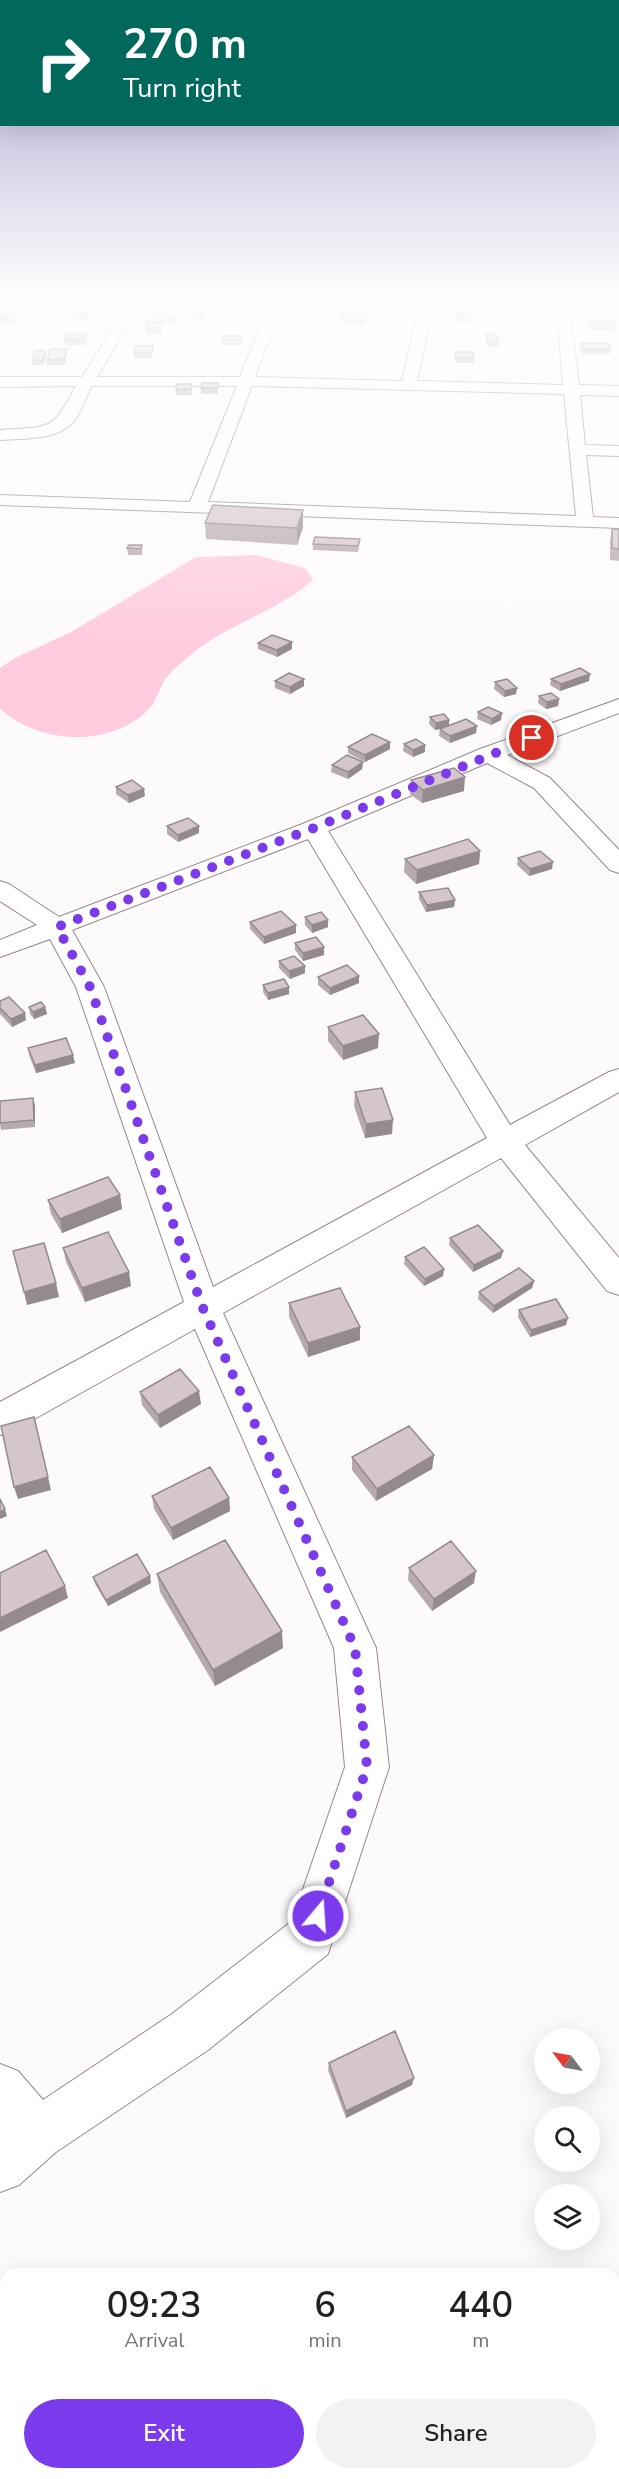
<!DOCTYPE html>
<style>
:root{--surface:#fff;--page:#f2f2f2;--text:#202124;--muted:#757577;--accent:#7c3aed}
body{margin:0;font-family:"Nunito Sans",sans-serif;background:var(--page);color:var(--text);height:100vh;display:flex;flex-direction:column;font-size:22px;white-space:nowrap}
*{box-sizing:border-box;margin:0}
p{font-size:20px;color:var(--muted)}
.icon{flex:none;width:33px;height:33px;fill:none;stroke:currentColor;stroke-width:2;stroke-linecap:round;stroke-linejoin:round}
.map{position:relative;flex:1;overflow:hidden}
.details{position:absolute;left:0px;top:2268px;width:620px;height:212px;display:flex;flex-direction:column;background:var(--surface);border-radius:18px 18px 0 0;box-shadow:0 6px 24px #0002}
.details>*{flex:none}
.guide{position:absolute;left:0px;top:0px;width:620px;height:126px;box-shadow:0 6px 24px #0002;background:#00695c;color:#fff;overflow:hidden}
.needle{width:39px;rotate:302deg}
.controls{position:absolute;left:534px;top:2028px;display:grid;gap:12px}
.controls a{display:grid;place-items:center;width:66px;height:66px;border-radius:50%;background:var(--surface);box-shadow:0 6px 24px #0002;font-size:30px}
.pin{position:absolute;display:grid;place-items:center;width:51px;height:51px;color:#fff;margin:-26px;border:3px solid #fff;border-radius:50%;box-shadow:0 2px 6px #0007}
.me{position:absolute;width:66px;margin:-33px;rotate:18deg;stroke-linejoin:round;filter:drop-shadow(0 0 4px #0008)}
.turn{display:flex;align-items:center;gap:21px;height:126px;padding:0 24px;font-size:27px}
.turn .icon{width:78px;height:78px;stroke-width:2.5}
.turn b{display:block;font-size:42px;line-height:51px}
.eta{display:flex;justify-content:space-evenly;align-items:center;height:102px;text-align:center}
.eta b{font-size:36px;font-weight:600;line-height:42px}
.cta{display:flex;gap:12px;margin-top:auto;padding:12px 24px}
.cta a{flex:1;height:69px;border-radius:36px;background:var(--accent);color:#fff;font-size:24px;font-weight:600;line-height:69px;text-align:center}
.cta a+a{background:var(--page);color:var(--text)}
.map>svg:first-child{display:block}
</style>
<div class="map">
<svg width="619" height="2479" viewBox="0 0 619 2479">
<rect width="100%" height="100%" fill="#fdfafb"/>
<path fill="#ffcbde" d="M256 555 305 568 313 580C280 609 235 622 199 648 189 656 173 669 165 679 159 688 156 703 147 711 108 748 39 744 0 709V668L15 658 71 632 196 557Z"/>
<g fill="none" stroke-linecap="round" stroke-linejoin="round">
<defs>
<path id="minor" d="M619 303V311H570L579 385 619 386V396L580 395 585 445 619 446V456L586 455 593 517 619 518V528L0 505V495L190 502 237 386H91C86 398 81 414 72 423 55 441 22 438 0 440V430C50 426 52 433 76 386L0 387V377H82L122 314 0 315V307ZM557 311 563 385 417 381 432 312ZM418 312 402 381 255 377 279 313ZM266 313 240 377H97L135 314ZM252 386 564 394 576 516 208 502Z
M619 699V713L507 755 550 778 619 850V873L610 870 534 788 487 763 328 831 510 1125 609 1072 619 1069V1092L525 1145 619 1258V1295L607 1291 501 1158 223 1313 376 1648 389 1767 328 1954 208 2050 56 2152 19 2185 0 2192V2064L18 2071 43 2100 172 2014 292 1921 345 1767 334 1648 195 1329 13 1431 0 1435V1402L184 1302 76 987 50 939 0 957V940L37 925 0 901V881L9 884 59 917 305 823 480 749ZM308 839 487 1138 213 1287 104 987 72 930Z"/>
</defs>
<use href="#minor" stroke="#96888d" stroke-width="2"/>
<use href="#minor" fill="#fff" fill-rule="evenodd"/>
</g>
<path fill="#b7aaaf" d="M304 300H315V305H304Z
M340 300H355L354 305H340Z
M389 300H400V302H390Z
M203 310V320H195L194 315Z
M177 311 176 323H162L161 334H146V328L156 322 155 318Z
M89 312V321H74V316Z
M342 312 364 320V325H343Z
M457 313 470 318V323H458L456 318Z
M0 314 15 319 13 324H0Z
M589 320 615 325V330H590L588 325Z
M486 334 499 342 498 347H488L485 340Z
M222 336H242V345H222Z
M87 339 85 345H65L64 340Z
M581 343 611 349 610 354H583L580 348Z
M153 346 152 358H134V353Z
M45 351 46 356 43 365H32V360Z
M455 352 474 358V363H456L455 358Z
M67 354 64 365H47V360Z
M218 383V394H201V388Z
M176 390H192V395H176Z
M303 510V527L297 545 206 539 205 523Z
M612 529H619V561L610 560V541Z
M360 539 358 552 313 550V544Z
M142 545V555H128L127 548Z
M292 642V649L277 657 258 649V643Z
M551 679 589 681 560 691 550 685Z
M275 681 304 686 290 694 275 688Z
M495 682 516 694 504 697 494 689Z
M539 696 559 699 558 706 546 709 538 703Z
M478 712 501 720 491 725 477 719Z
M430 717 449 720V725L476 733 450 743 439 736 440 729 435 730 429 724Z
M404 744 425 745V752L413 757 403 751Z
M348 747 390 749 365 762 348 753Z
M363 762 362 769 348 779 331 772 332 765Z
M411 780 464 791 422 803 410 794Z
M116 787 145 796 129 803 116 794Z
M167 826H199V833L178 842 167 834Z
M480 851 479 864 416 884 404 872 405 859Z
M518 858 552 869 529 876 517 865Z
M419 892 455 900 454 907 426 912 419 899Z
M305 917 328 927 312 933 305 925Z
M250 922 296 925V933L264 944 250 929Z
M295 943 324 955 303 961 295 950Z
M279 961 305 966V973L290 979 279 968Z
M318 977 359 983 330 995 318 985Z
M263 985 289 987V994L268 1000 263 992Z
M0 1001 26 1020 12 1027 0 1014Z
M29 1007H45L47 1014 34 1019 30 1014Z
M328 1027 378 1048 343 1060 328 1041Z
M28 1048 75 1063 36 1073 29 1055Z
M355 1092 392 1134 365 1138 354 1106Z
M0 1101 35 1105V1127L1 1130 0 1124Z
M120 1195 122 1209 62 1233 51 1214 48 1200Z
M450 1238 503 1251 501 1258 473 1272 449 1245Z
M63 1248 131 1286 85 1302 66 1262Z
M405 1257 444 1269 443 1276 424 1286 404 1264Z
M534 1281 532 1288 493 1313 478 1299 479 1292Z
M289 1303 360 1327V1340L308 1357 289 1317Z
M519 1310 566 1325 530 1337 518 1317Z
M140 1392 201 1404 160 1428 142 1405Z
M434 1455 432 1469 376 1501 352 1470V1457Z
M152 1496 229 1498 230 1511 173 1540 154 1509Z
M409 1568 474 1583 432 1611 408 1580Z
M157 1574 283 1648 215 1686 160 1592Z
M93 1577 151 1583 108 1606 95 1584Z
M329 2063 412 2085 346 2118 328 2070Z"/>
<path fill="#958b8e" d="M67 349V354L64 365V359Z
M45 351 46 356 43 365 42 360Z
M303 510V527L297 545V528Z
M292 642V649L277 657V650Z
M590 674 589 681 560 691 561 684Z
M304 679V686L290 694V687Z
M517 688 516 694 504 697 505 691Z
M559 699 558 706 546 709 547 702Z
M502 713 501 720 491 725 492 719Z
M449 720V727L435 730 436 723Z
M477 726 476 733 450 743V736Z
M390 742V749L365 762V755Z
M425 745V752L413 757V750Z
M363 762 362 769 348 779V772Z
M465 777 464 791 422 803 423 790Z
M144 789 145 796 129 803 128 795Z
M199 826V833L178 842V835Z
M480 851 479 864 416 884 417 870Z
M553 862 552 869 529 876 530 869Z
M455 900 454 907 426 912 427 905Z
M328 920V927L312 933V925Z
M296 925V933L264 944V937Z
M324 947V955L303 961V953Z
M305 966V973L290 979 289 971Z
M359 976V983L330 995V988Z
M289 987V994L268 1000V993Z
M45 1007 47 1014 34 1019 33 1012Z
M25 1013 26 1020 12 1027 11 1019Z
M379 1034 378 1048 343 1060V1046Z
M73 1055 75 1063 36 1073 35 1065Z
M33 1098 35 1105V1127L34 1120Z
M393 1120 392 1134 365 1138 366 1124Z
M120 1195 122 1209 62 1233 60 1219Z
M503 1251 501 1258 473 1272 474 1265Z
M444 1269 443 1276 424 1286 425 1279Z
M129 1272 131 1286 85 1302 82 1288Z
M534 1281 532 1288 493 1313 494 1306Z
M56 1283 59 1297 27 1305 24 1292Z
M568 1318 566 1325 530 1337 531 1330Z
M360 1327V1340L308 1357V1343Z
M199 1391 201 1404 160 1428 158 1415Z
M34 1417 51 1490 18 1499 14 1487Z
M434 1455 432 1469 376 1501 377 1489Z
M229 1498 230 1511 173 1540 171 1528Z
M5 1509 7 1516 0 1519V1512Z
M476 1571 474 1583 432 1611 434 1599Z
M150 1576 151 1583 108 1606 106 1600Z
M65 1586 68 1598 0 1632V1618Z
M282 1631 283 1648 215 1686 213 1670Z
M414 2078 412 2085 346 2118V2111Z"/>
<path fill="#d5c6cb" stroke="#958b8e" stroke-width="1.5" d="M195 310H203V315H194Z
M177 311 176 317 155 318 156 312Z
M75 312H89L88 315 74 316Z
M342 312H363L364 320H343Z
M457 313H469L470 318H458Z
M0 314H14L12 319H0Z
M589 320H613L615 325H591Z
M147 322H162L161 328H146Z
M66 334H86L85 339 64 340Z
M486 334H496L499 342H488Z
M222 336H242V340H222Z
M581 343H608L611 349H583Z
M135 346H153L152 353H134Z
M50 349H67L64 359 47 360Z
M35 351H45L42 360H32Z
M455 352H472L474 358H457Z
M202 383H218V388H201Z
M177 384H192L191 389 176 390Z
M213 505 303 510 297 528 205 523Z
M612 529H619V549L612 548Z
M315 537 360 539 358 546 313 544Z
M129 545H142L141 549 127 548Z
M272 635 292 642 277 650 258 643Z
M580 668 590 674 561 684 551 679Z
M289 673 304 679 290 687 275 681Z
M507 679 517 688 505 691 495 682Z
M551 693 559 699 547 702 539 696Z
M488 707 502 713 492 719 478 712Z
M444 714 449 720 436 723 430 717Z
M466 719 477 726 450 736 440 729Z
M372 734 390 742 365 755 348 747Z
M416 739 425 745 413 750 404 744Z
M347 755 363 762 348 772 332 765Z
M454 768 465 777 423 790 411 780Z
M132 780 144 789 128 795 116 787Z
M188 818 199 826 178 835 167 826Z
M468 839 480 851 417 870 405 859Z
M540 851 553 862 530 869 518 858Z
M448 888 455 900 427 905 419 892Z
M281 911 296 925 264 937 250 922Z
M321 912 328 920 312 925 305 917Z
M316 937 324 947 303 953 295 943Z
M294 956 305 966 289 971 279 961Z
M347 965 359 976 330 988 318 977Z
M284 979 289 987 268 993 263 985Z
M9 997 25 1013 11 1019 0 1008V1001Z
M41 1002 45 1007 33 1012 29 1007Z
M363 1015 379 1034 343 1046 328 1027Z
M66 1038 73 1055 35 1065 28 1048Z
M382 1088 393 1120 366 1124 355 1092Z
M33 1098 34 1120 0 1123V1101Z
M108 1177 120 1195 60 1219 48 1200Z
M478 1225 503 1251 474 1265 450 1238Z
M108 1232 129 1272 82 1288 63 1248Z
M44 1243 56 1283 24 1292 13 1251Z
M424 1247 444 1269 425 1279 405 1257Z
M519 1268 534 1281 494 1306 479 1292Z
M340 1288 360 1327 308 1343 289 1303Z
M556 1299 568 1318 531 1330 519 1310Z
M180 1369 199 1391 158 1415 140 1392Z
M34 1417 48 1477 14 1487 1 1426Z
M409 1426 434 1455 377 1489 352 1457Z
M210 1467 229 1498 171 1528 152 1496Z
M0 1499 5 1509 0 1512Z
M225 1540 282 1631 213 1670 157 1574Z
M451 1541 476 1571 434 1599 409 1568Z
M46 1550 65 1586 0 1618V1573Z
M137 1554 150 1576 106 1600 93 1577Z
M395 2031 414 2078 346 2111 329 2063Z"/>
<linearGradient id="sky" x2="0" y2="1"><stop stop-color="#aaa4d3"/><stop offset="0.46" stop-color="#fefdfd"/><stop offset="1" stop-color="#fefdfd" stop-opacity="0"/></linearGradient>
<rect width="619" height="647" fill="url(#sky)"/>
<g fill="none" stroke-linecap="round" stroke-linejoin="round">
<path stroke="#7c3aed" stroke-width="10" stroke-dasharray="0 18" d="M318 1916 367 1767 355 1648 202 1306 90 987 57 927 314 828 532 738"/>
</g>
</svg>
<div class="controls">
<a><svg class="needle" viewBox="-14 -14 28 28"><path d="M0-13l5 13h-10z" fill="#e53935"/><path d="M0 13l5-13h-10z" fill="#757577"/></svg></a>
<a><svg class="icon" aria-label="search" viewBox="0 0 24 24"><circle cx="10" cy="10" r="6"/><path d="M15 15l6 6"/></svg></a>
<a><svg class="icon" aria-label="layers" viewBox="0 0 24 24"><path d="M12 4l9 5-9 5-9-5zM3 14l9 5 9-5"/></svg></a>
</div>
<div class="pin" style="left:532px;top:738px;background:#d93025"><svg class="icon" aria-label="arrive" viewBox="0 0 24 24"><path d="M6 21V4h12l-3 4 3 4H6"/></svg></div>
<svg class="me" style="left:318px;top:1916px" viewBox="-20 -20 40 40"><circle r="17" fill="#7c3aed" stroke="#fff" stroke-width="3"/><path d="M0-11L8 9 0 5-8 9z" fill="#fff"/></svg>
<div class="guide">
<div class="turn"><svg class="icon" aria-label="right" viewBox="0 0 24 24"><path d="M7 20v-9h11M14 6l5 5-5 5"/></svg><div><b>270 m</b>Turn right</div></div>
</div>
<section class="details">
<div class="eta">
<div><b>09:23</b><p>Arrival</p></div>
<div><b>6</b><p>min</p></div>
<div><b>440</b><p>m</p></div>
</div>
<div class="cta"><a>Exit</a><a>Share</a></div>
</section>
</div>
